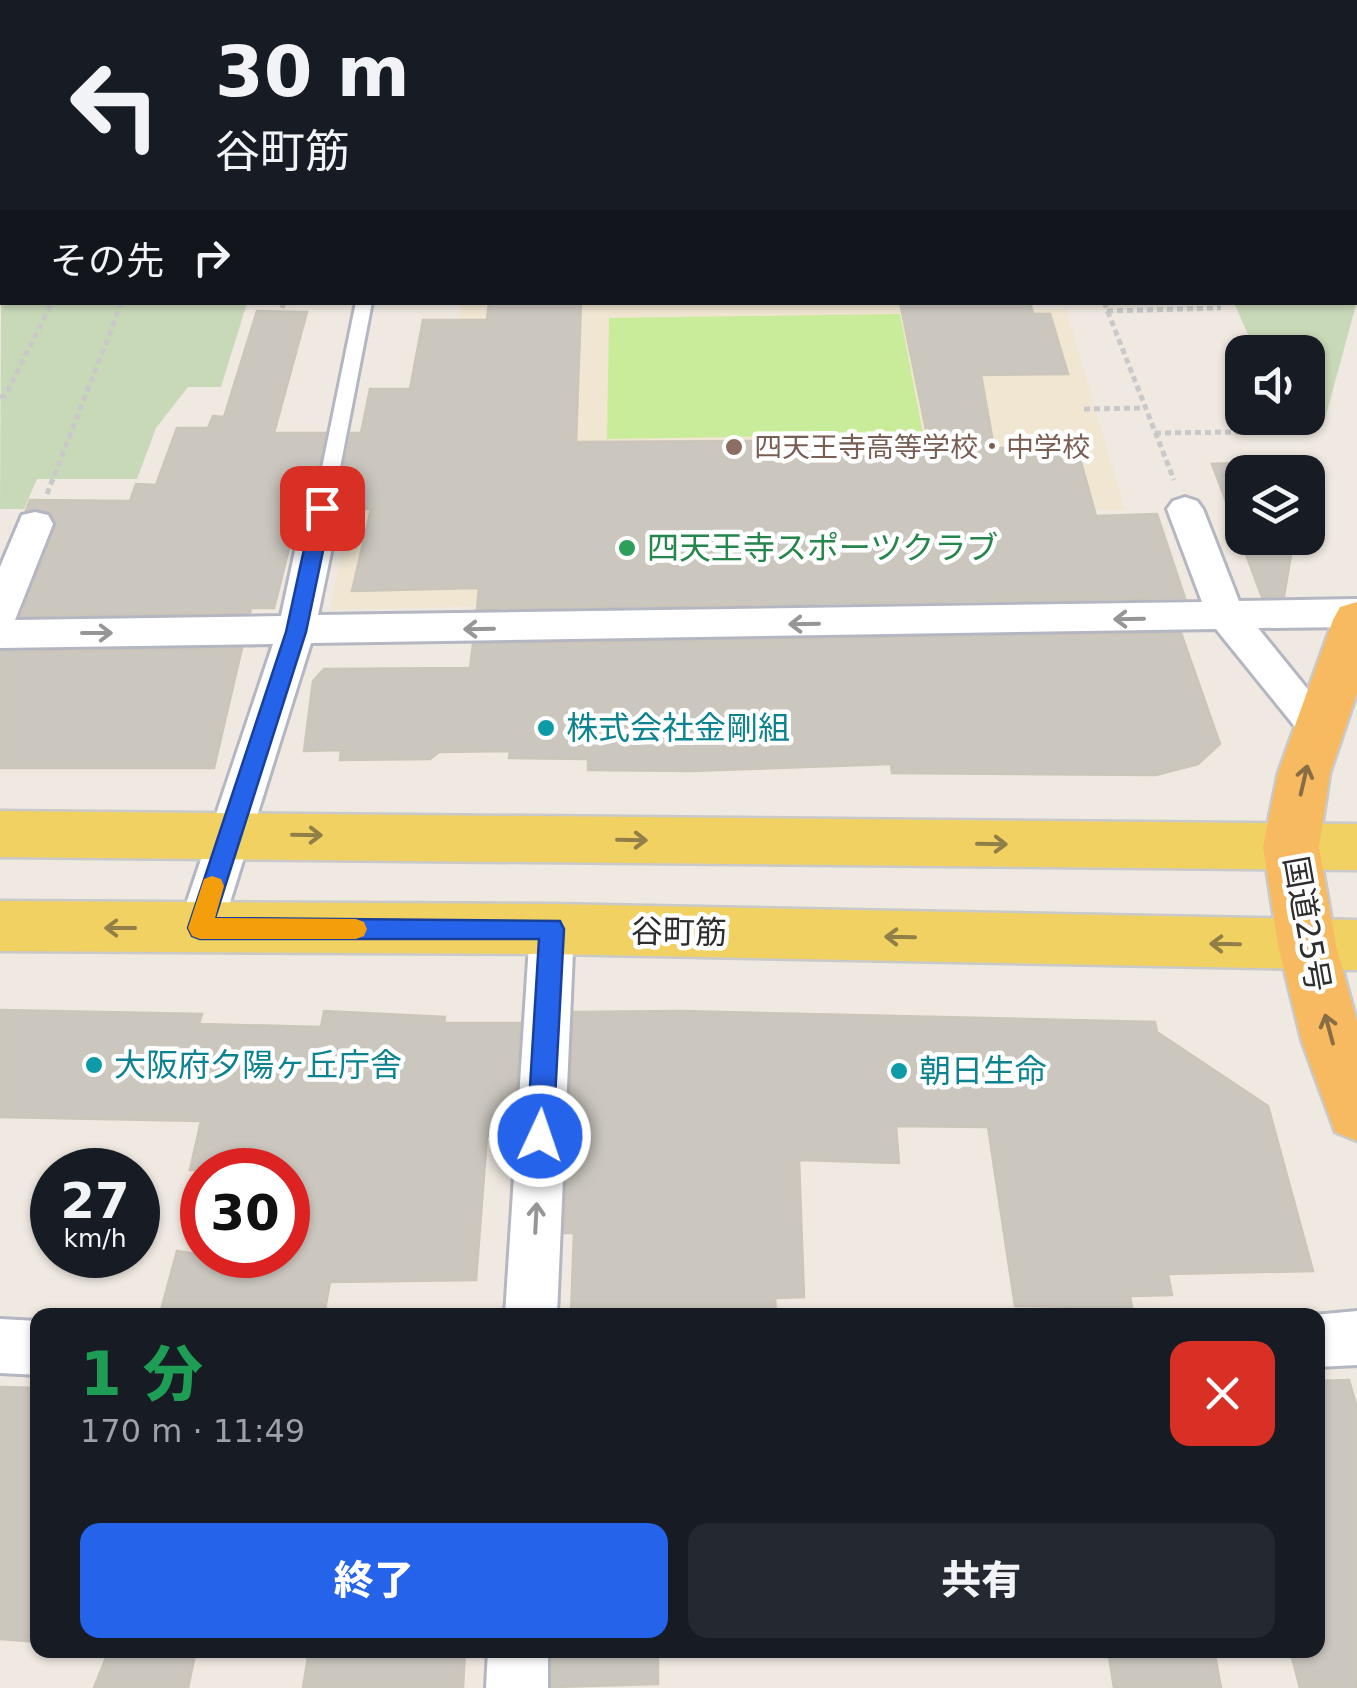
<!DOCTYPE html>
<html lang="ja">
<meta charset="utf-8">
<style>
:root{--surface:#171b24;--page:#242831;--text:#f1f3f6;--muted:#9ea1a6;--accent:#2563eb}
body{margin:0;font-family:"DejaVu Sans","Noto Sans JP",sans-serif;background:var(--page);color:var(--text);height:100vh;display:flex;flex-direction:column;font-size:38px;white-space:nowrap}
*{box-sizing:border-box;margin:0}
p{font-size:32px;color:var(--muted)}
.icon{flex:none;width:55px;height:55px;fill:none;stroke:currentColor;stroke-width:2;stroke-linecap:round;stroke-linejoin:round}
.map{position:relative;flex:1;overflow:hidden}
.sheet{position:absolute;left:30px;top:1308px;width:1295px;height:350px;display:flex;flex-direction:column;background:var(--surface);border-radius:20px;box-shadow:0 2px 8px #0004}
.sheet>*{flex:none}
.guide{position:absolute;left:0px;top:0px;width:1358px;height:305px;box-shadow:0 2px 8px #0004;background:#171b24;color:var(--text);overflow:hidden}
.controls{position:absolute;left:1225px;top:335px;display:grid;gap:20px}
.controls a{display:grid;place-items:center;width:100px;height:100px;border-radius:20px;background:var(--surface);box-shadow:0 2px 8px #0004;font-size:50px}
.speed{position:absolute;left:30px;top:1148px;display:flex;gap:20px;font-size:50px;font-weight:700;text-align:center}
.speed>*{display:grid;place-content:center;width:130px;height:130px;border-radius:50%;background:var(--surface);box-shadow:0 2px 8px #0004;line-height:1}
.speed small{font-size:25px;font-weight:400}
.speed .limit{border:15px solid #d22;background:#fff;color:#111}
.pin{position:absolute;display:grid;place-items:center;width:85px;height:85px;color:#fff;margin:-42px;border-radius:20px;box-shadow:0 5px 15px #0006}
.me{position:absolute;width:110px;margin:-55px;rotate:3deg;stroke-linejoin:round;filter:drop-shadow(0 0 8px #0008)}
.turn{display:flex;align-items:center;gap:35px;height:210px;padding:0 50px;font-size:45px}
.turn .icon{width:130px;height:130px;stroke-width:2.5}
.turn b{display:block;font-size:70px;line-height:85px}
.then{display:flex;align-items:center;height:95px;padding:0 50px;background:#0003;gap:20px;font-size:38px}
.round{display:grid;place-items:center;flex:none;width:105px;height:105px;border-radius:20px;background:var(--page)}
.overview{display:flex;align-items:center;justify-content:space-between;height:170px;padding:0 50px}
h1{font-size:60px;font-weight:800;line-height:75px;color:#1e9e55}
.cta{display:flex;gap:20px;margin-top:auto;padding:20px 50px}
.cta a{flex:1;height:115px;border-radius:20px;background:var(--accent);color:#fff;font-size:40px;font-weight:800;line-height:115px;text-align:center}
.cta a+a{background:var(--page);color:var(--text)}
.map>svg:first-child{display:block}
</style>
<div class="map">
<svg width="1357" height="1688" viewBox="0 0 1357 1688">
<rect width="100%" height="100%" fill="#efe9e1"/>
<path fill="#f0e6d1" d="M966 302 969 311 1066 309 1125 510 926 512 504 606 330 610 370 408 448 407 461 303Z"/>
<path fill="#c8d9b8" d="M2 120V302L247 303 221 387H188L156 428 137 479H37L24 509H0Z
M1357 261V301L1325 419H1303L1308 418V352H1277L1273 346H1253L1235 305 1355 302Z"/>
<path fill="#c9ec9a" d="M900 314 923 434 607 439 609 318Z"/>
<path fill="#cbc7bf" stroke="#cbc5ba" stroke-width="2.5" d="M489 302H581L576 442 762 441 763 456 930 449 900 302H1030L1033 314H1050L1068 374 981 375 994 448H1077L1096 516 1157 514 1185 598 477 609 479 588 352 591 371 509H343L335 497 321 493 309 497 299 509 274 608H251L250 613 21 616 56 525 49 511 26 510 30 500 130 501 136 484 156 485 177 428H208L213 416 224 417 257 311 307 312 274 433H325L318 474 332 482 343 474 351 433H361L370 389H410L423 320H487Z
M1259 462 1263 472H1242V538H1287L1292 549 1284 596 1262 597 1212 464Z
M1181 633 1220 744 1198 764 1156 775 892 773 891 764 691 771 588 770V759L509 758 510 751 439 752 430 759 340 760 341 750 304 751 313 681 324 669 470 668 473 644Z
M242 648 214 768H0V652Z
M0 1010 202 1014 199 1024 321 1027 324 1011 445 1017 444 1023H520L513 1136H487L476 1280 330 1282 324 1315 160 1314 177 1251 202 1255H288V1170H190L201 1121 0 1117Z
M681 1011 1155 1022 1157 1032 1268 1106 1313 1271 1168 1274 1172 1295 1130 1296 1132 1308 1015 1306 988 1127 896 1126 899 1163 799 1160 804 1297 775 1298 776 1315H571L574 1233H564L574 1012Z
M1349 1380 1357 1408V1688H1300L1290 1650H1318V1381Z
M0 1387 38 1388V1642L0 1639Z
M109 1650H196L188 1688H94Z
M309 1650H465L463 1688H303Z
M552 1650H658V1684L552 1687Z
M1108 1650H1214L1221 1688H1114Z"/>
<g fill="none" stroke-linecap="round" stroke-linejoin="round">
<defs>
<path id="service" d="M390 0H402V2H390Z
M356 302H372L339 473 330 479 321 473Z"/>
<path id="minor" d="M2 92V111L0 112V93Z
M322 497 334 501 340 509 318 615 1202 602 1167 509 1173 501 1185 497 1197 501 1203 509 1239 601 1357 599V627L1258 628 1339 728 1333 739 1319 744 1305 739 1216 629 311 643 222 928 216 942 200 947 184 942 178 928 273 644 0 648V567L22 515 35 512 48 515 53 524 15 620 281 616 304 509 310 501Z
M552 910 568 915 574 929 557 1315H505L530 929 536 915Z
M1357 1311V1365L1318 1367V1315H1314Z
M0 1319 38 1321V1375L0 1373Z
M488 1650H548V1688H486Z"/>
<path id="primary" d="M0 811 1357 824V870L0 857Z
M0 901 552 904 1357 920V970L552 954 0 951Z"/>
<path id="trunk" d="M1357 602V693L1330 773 1319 847 1336 945 1357 1022V1141L1335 1132 1302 1042 1278 945 1263 847 1278 773 1333 620 1340 607Z"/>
</defs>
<use href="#service" stroke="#b4b7c1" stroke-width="6"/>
<use href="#minor" stroke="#b4b7c1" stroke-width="6"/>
<use href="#primary" stroke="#c9c9c9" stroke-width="5"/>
<use href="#trunk" stroke="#c9c9c9" stroke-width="5"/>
<path stroke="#c9c9c9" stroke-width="4" stroke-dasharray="5 4" stroke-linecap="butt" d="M95 2 170 0
M0 246 2 241"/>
<path stroke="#c9c9c9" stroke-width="5" stroke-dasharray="6 4" stroke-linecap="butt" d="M1104 302 1174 480
M282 308 284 302
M1107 311 1221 308
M0 397 5 396 52 302
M1084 409 1145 408
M1155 433 1248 432
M47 494 122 302"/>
<use href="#service" fill="#fff" fill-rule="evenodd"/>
<use href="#minor" fill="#fff" fill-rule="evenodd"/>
<use href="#primary" fill="#f2d163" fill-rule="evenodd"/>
<use href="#trunk" fill="#f8ba60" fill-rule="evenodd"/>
</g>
<defs><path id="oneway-shaft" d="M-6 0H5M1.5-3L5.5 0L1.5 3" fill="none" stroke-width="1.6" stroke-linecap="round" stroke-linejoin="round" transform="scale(2.5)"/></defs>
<g stroke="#969696">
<use href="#oneway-shaft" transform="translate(1129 619) rotate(179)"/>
<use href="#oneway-shaft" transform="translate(804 624) rotate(179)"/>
<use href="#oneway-shaft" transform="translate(479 629) rotate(179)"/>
<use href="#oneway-shaft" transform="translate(97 633)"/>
<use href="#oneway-shaft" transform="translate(536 1218) rotate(-87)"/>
</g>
<g stroke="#896d44">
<use href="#oneway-shaft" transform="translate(1304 780) rotate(-77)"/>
<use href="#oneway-shaft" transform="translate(1329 1029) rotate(-105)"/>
</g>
<g stroke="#908048">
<use href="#oneway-shaft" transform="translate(307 835) rotate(1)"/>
<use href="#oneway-shaft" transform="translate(632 840) rotate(1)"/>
<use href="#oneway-shaft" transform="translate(992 844) rotate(1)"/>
<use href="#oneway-shaft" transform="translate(120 928) rotate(-180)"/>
<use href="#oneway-shaft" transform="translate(900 937) rotate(-179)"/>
<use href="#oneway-shaft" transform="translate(1225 944) rotate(-179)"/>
</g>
<path fill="#2563eb" stroke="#184099" stroke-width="2.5" d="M322 502 332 508 306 632 215 918 560 921 564 929 553 1136 550 1145 540 1149 531 1145 527 1136 539 939H200L192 936 188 928 286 632 313 508Z"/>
<path fill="#f59e0b" d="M212 876 221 879 224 886 215 918 356 919 364 922 367 929 364 936 356 939H200L192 936 188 928 204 879Z"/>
<circle fill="#8d6e63" stroke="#fff" stroke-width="4" cx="734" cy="447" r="10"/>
<circle fill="#2e9e5b" stroke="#fff" stroke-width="4" cx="627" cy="548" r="10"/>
<g fill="#0f9aa8" stroke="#fff" stroke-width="4">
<circle cx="546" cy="728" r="10"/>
<circle cx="94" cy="1065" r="10"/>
<circle cx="899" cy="1071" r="10"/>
</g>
<g text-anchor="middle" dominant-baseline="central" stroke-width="9" stroke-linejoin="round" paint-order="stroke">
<g font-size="28" fill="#785e54" stroke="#fff" text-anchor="start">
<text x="754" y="447">四天王寺高等学校・中学校</text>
</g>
<g font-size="32" fill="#27864d" stroke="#fff" text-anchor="start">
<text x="647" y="548">四天王寺スポーツクラブ</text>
</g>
<g font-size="32" fill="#0d838f" stroke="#fff" text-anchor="start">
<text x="566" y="728">株式会社金剛組</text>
<text x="114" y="1065">大阪府夕陽ヶ丘庁舎</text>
<text x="919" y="1071">朝日生命</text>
</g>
<g font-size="32" fill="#2e2e2e" stroke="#fff">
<text transform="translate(1307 924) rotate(80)">国道25号</text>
<text transform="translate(679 932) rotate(1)">谷町筋</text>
</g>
</g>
</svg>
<div class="controls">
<a><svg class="icon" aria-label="sound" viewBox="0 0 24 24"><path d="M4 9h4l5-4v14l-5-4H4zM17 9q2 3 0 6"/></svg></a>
<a><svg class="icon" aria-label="layers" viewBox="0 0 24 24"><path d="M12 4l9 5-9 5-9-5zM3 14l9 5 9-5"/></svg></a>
</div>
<div class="speed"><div>27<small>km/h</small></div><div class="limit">30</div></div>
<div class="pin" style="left:322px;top:508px;background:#d93025"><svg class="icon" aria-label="arrive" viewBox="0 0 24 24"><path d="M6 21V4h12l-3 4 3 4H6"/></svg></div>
<svg class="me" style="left:540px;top:1136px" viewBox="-20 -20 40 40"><circle r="17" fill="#2563eb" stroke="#fff" stroke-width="3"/><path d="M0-11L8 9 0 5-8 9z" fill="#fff"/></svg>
<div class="guide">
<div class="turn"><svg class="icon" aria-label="left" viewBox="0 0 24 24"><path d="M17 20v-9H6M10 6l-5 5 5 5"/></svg><div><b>30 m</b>谷町筋</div></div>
<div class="then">その先<svg class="icon" aria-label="right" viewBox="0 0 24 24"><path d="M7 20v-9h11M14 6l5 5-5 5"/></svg></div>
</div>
<section class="sheet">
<div class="overview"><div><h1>1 分</h1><p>170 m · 11:49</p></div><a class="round" style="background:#d93025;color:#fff"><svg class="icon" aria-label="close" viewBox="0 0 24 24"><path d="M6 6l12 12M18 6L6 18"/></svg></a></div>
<div class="cta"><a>終了</a><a>共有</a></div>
</section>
</div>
